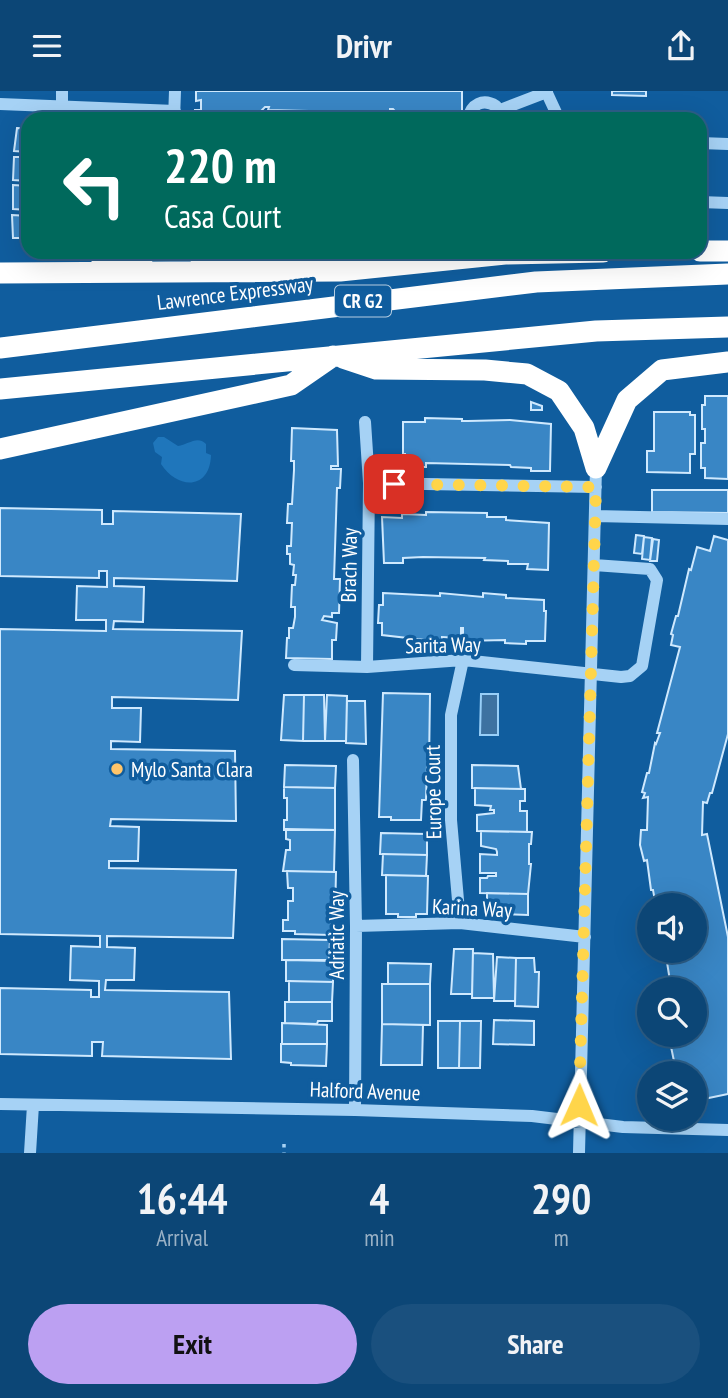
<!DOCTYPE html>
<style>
:root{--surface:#0c4676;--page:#1a507e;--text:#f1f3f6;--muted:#9ab1c5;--line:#2c5e88;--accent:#bca0f2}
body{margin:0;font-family:"PT Sans Narrow",sans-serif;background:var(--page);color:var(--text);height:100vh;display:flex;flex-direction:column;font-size:26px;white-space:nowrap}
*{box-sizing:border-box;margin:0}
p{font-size:23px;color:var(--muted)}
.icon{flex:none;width:38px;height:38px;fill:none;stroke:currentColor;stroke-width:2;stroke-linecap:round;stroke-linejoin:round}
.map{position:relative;height:1062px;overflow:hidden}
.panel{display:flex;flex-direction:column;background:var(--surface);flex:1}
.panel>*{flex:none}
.banner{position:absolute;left:21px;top:21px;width:686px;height:147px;border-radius:21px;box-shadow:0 7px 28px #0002,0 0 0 2px var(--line);background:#00695c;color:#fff;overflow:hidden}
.tools{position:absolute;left:637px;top:802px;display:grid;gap:14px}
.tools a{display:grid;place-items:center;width:70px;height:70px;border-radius:50%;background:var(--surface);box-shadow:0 7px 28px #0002,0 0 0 2px var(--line);font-size:35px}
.pin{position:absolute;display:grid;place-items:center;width:60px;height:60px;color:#fff;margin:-30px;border-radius:14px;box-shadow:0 4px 10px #0006}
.me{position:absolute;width:77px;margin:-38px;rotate:1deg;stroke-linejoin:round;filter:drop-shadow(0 0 5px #0008)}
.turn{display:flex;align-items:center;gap:24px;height:147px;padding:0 28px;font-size:32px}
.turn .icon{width:91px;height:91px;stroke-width:2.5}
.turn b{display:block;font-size:49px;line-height:60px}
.eta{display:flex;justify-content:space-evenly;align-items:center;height:119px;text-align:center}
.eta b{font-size:42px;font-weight:700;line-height:49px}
.button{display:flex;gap:14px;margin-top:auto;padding:14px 28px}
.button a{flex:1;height:80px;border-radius:42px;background:var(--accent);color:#111;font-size:28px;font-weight:700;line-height:80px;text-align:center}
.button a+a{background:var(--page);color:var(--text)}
header{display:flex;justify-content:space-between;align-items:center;height:91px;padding:0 28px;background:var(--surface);font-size:32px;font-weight:700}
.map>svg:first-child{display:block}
</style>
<header><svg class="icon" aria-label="menu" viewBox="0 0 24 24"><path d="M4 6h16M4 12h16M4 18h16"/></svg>Drivr<svg class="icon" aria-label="share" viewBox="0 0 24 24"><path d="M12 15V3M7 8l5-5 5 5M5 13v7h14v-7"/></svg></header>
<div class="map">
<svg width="728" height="1062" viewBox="0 0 728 1062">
<rect width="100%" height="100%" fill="#105d9e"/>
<path fill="#1f76bb" d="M158 346H164L178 355C188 354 197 344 206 353V362L211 364C210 399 178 399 161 373L162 366 155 361 153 352Z"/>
<path fill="#3d72a1" stroke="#98cff8" stroke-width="2" d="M481 603H498V644H480Z"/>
<path fill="#3986c5" stroke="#cfe9fe" stroke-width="2" d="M196 0H462V28H402L393 18H390V22L268 19 269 16H265L256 25 259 28H195V19H201V9L196 10Z
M612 0H646V5L612 4Z
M17 37 28 38V61L14 60Z
M14 66H28V90L13 89Z
M13 94 28 95V119L13 118Z
M12 124 28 125V147H13Z
M705 305H728V388L705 387V377H701V352H705V338H702V314H705Z
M531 311 542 315V319H531Z
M654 321H690V324H695V363H690V382L647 381V360H654Z
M425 327 462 328V330H468L510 329 551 333 550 380H531V377L511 376 510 374 426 372V376H405V363H403V331H425Z
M292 337 337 339 338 375H331V378H341L340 397H337L334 488H340L339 522H332V526L324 525 322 529 337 532 336 549H332V568L286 567 287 547H289V537H293L295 526V516H291L292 494H295L296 484H293L294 474 290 473V463H287V455H291L292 432H287L288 413H292L294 379V370H291Z
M652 399H728V422L652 421Z
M0 417 102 419V433H113V420L241 423 237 490 114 487V495L144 496 143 531 114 530 113 538 242 540 238 609 112 606V617H141L140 651 111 650V658L235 660 236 730 111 728 110 735 139 736 138 770H109V777L236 779 233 847 107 845V856L135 857 134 889H106L105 899 229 901 231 968 102 965 103 951H92V965L0 963V897L91 899V906H99V890L70 889 71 855 100 856V845L0 843V538L106 540V529H76L77 495 107 496V480H99V487L0 485Z
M426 421 487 422V426H506V429L549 432 548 479 527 478 528 473H508V470L484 469 485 467 423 466 403 467V472H384L382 426 402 427V423L426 424Z
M636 444 644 445 642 463 634 462Z
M714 445 728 449V643L712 702H710L707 712 703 711 702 744 707 743 728 846V1003L699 1009 695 994V982H681L679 974 675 975 669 946H672V943H695V898H662L671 896 665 859H695V814H654L653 810H655L653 799H651L647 769 644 770 640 754 641 739H647L648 706 643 707 645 702 642 701 647 682H649L655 652 656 653 660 642H657L680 556 671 554 673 544 671 543 676 525H678L689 478 691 479 697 456 710 460Z
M644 446 652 447 650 469 642 468Z
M653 448 659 449 657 470H650Z
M383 502 440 505V502L483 506V502L506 504V507L544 509V520H546L545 550H526V553L505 552V549L463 550V537H461V547L442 546V551L382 544V532H378L379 514H383Z
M383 602 430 603 429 674H427L426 709H422L421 729H391V726H379Z
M284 604H304L303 650 281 649Z
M304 604H324L325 650H303Z
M327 604 347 605 346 650H325Z
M347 610H365L366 653 346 652Z
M285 674 336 675 335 697 284 696Z
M472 674 518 675 521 698 472 697Z
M284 696 335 697V739H284V729H287V707H284Z
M475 697 525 698V710H520V720H527V741L477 740V724L494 722V719H490L491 715 475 714Z
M286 738 335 739 334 781 283 780 286 759H290V749L286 748Z
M481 740 532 741 531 753H529V773H531L528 803 480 802V787H487L488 785H496V782H480V763L497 764V761L496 758 481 755Z
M381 742 427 743V764L380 763Z
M383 763 427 764 426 785 382 784Z
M287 780 336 781 335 826H331V844L295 843V840H283V829H288V810H293V797H288Z
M386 784 428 785 427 823H416V826H398V823H386Z
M487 802 528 803V824L499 823V820H487Z
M282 848 330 849 329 869H282Z
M454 858H473L472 903H451Z
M473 862 493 863 494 907H472Z
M497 866 516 867 515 910H494Z
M516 867H534L535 881H539L538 916 515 915Z
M286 869 333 870V891L286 890Z
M388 872 431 873 430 893H388Z
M289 890 333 891 332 911H289Z
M382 893H430V934L382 933Z
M285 911H332V930H318L317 933 285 932Z
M494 929 534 930V954L493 953Z
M438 930H460L459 977H438Z
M460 930H481L480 977H459Z
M282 932 327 934V953H282Z
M382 933 423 934 422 974H381Z
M281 953H327L326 975 291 974V972L281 971Z"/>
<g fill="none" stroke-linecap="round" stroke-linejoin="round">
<path stroke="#a6d2f5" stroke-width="3.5" stroke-dasharray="3.5 5" stroke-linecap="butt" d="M284 1053V1062"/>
<path stroke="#a6d2f5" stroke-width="12" d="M546 0 559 28
M0 13 175 20
M500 19 547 1
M62 28V0
M174 28 175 0
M468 28C471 13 483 7 496 15L502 28
M599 28H602
M700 52 728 53
M700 111 728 112
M365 331 369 392 367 576
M369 392 596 396
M595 425 728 428
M294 574 367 576 463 569 621 586 630 585 642 575 657 489 650 478 594 474
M353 669 356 835 355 1019
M460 832 451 729V624L463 569
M356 835 460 832 585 846
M0 1013 355 1019 532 1025 623 1036 728 1039
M30 1062 33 1014
M579 1062 596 377"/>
<path stroke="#fff" stroke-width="21" d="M700 160H728
M196 161 200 164 273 166
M102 171 143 164 147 161
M0 182 340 180 505 163 603 161
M0 257 536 191 728 183
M343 267 376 278 485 279 527 283 559 300 584 337 596 377
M0 298 596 240 728 236
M0 358 291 294 333 265
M596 377 627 309 662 279 728 271"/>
</g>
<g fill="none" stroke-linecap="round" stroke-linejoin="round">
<path stroke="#ffd54a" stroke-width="12" stroke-dasharray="0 21.6" d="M394 393 596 396 579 1014"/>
</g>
<circle fill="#ffc56a" stroke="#105d9e" stroke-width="2.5" cx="117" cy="678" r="7"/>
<g text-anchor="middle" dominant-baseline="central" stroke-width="7" stroke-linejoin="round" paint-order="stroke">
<rect fill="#105d9e" stroke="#b7cee2" stroke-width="2" x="335" y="194.5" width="56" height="31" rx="5"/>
<g font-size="19" font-weight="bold" fill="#fff">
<text x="363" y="210">CR G2</text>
</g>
<g font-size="21" fill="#fff" stroke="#105d9e">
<text transform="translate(235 202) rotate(-7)">Lawrence Expressway</text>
<text transform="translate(349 474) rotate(-89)">Brach Way</text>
<text transform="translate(443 554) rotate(-1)">Sarita Way</text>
<text transform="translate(433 701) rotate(-91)">Europe Court</text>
<text transform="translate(472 817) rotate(3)">Karina Way</text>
<text transform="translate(336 844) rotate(-90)">Adriatic Way</text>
<text transform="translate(365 1000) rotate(2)">Halford Avenue</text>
</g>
<g font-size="21" fill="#fff" stroke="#105d9e" text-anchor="start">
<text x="131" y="678">Mylo Santa Clara</text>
</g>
</g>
</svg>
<div class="tools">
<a><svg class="icon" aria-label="sound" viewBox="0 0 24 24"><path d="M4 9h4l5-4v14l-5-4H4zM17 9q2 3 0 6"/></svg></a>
<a><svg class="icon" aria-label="search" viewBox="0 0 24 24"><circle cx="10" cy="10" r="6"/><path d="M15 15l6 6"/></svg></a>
<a><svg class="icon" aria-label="layers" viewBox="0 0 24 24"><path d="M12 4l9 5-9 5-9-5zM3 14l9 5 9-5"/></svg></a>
</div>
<div class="pin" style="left:394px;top:393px;background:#d93025"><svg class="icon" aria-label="arrive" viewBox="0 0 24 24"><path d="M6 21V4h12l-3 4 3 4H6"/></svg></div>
<svg class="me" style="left:579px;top:1014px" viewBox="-20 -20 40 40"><path d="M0-17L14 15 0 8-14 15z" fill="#ffd54a" stroke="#fff" stroke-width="4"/></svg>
<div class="banner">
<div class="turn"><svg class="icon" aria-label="left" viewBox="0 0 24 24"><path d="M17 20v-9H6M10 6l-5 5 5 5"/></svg><div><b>220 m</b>Casa Court</div></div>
</div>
</div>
<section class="panel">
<div class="eta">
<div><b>16:44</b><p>Arrival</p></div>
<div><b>4</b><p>min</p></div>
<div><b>290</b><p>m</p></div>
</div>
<div class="button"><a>Exit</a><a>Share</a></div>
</section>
